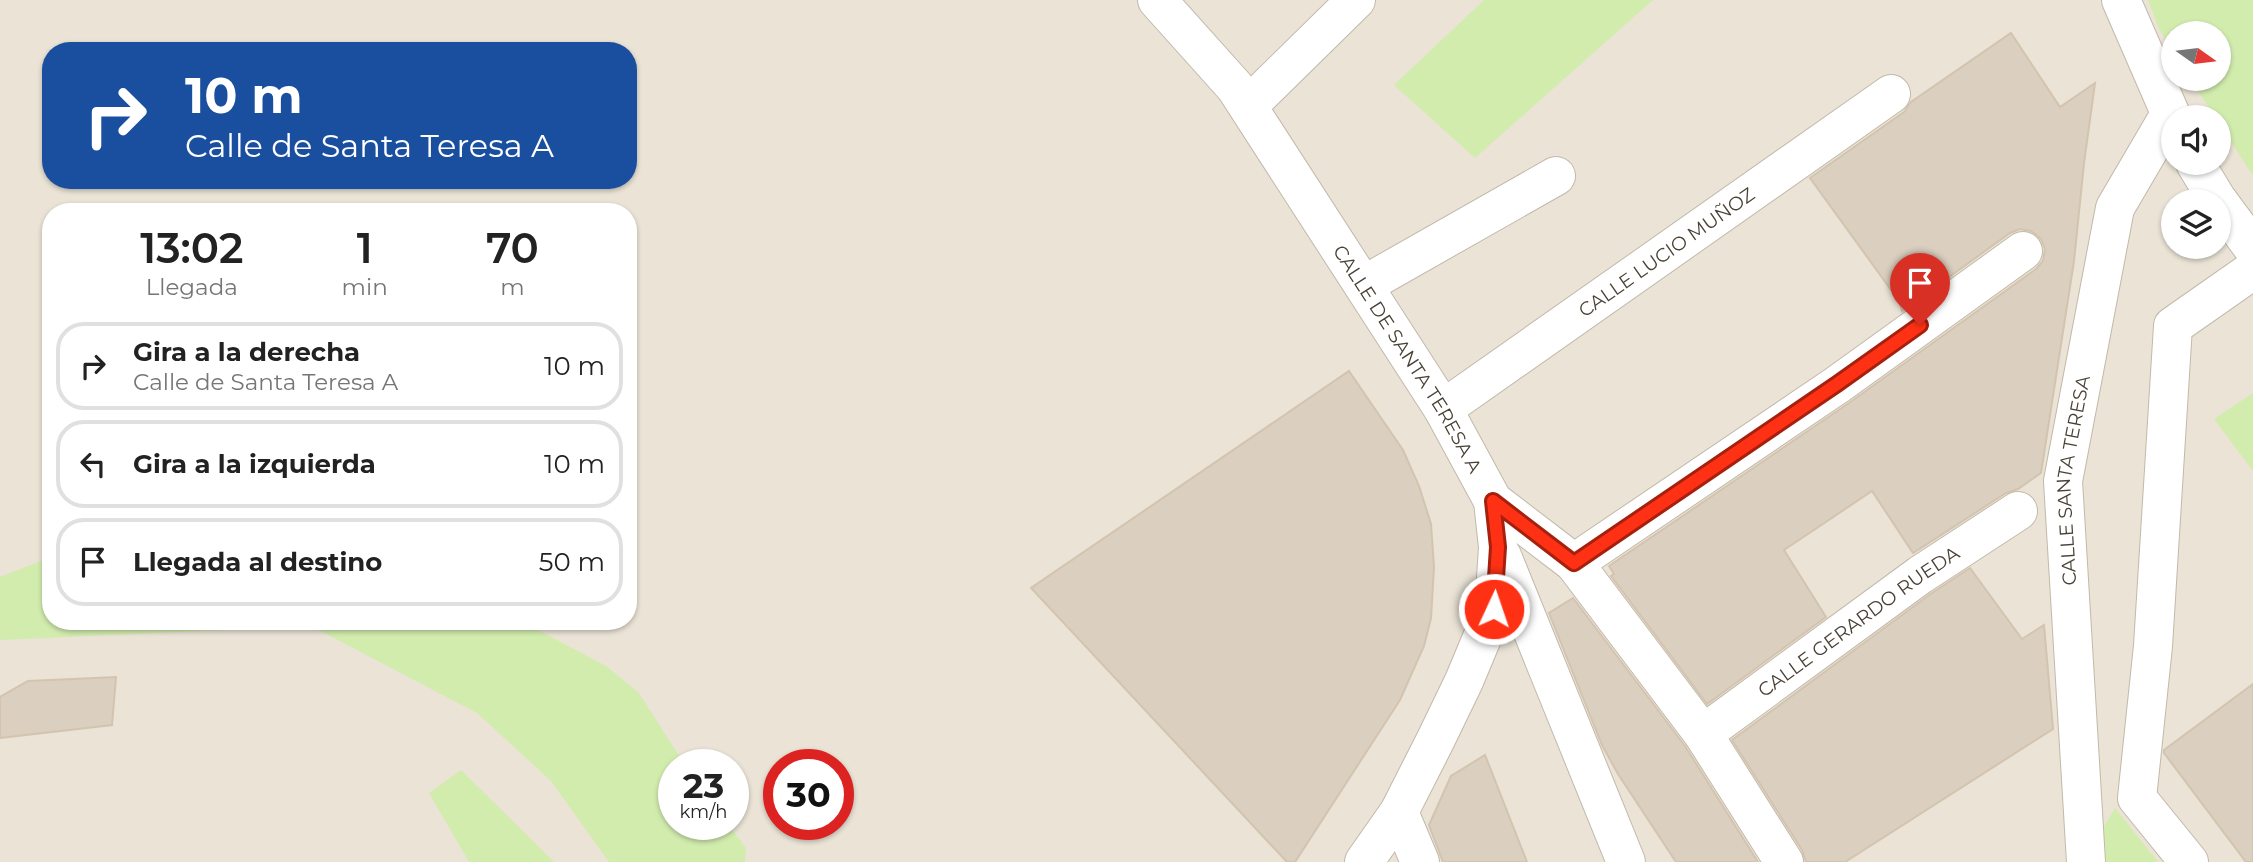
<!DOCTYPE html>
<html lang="es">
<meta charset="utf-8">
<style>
:root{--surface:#fff;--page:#f6f6f6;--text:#222;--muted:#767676;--line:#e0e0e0}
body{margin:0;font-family:Montserrat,sans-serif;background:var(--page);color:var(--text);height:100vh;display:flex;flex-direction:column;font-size:26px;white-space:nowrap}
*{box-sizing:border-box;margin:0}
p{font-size:23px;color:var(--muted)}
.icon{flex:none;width:38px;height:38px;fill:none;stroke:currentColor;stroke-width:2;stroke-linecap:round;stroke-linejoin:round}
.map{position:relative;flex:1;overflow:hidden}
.drawer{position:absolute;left:42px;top:203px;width:595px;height:427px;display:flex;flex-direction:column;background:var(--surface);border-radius:28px;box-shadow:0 2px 5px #0004}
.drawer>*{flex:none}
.hud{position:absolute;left:42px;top:42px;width:595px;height:147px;border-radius:28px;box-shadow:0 2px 5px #0004;background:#1a4fa0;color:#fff;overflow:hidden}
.needle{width:46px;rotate:104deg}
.buttons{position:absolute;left:2161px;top:21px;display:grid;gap:14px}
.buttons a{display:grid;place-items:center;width:70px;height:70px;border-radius:50%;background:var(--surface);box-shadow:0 2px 5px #0004;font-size:35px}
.speed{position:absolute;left:658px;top:749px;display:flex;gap:14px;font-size:35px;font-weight:700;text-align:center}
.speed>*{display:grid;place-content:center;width:91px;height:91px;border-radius:50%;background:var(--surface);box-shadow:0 2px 5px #0004;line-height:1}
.speed small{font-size:18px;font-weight:400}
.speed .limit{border:10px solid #d22;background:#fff;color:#111}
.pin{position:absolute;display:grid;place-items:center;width:60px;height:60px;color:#fff;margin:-72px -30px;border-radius:50% 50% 50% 0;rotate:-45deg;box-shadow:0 0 7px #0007}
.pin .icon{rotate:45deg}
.me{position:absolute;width:77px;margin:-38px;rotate:3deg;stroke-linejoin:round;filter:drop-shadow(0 0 5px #0008)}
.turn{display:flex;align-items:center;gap:24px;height:147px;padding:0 28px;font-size:32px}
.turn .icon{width:91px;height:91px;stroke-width:2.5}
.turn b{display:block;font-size:49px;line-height:60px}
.eta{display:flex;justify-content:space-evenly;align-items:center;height:119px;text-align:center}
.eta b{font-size:42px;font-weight:600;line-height:49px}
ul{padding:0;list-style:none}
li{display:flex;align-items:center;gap:21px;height:88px;margin:0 14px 10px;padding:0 14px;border:4px solid var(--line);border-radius:28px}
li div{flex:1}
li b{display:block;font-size:26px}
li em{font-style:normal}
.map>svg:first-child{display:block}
</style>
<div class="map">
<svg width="2253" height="862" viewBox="0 0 2253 862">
<rect width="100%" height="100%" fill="#f5f1e8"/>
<path fill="#eae3d6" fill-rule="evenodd" d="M0 0H2253V862H0ZM2174 33H2219V79H2174ZM51 51H628V180H51ZM2174 117H2219V163H2174ZM2174 201H2219V247H2174ZM51 212H628V621H51ZM674 765H733V824H674ZM779 765H838V824H779Z"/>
<path fill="#d2ecae" d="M1484 0H1653L1475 158 1394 85Z
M2148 0H2253V176L2219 123V117H2215L2190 79H2219V33H2174L2173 52 2159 29Z
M2253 393V471L2214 419Z
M51 557V621H521L606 666 639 693 685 765H674V824H728L746 848 745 862H609L551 781 477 713 311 626 0 640V577Z
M461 770 554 862H469L429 793Z
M2115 808 2158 862H2099L2097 838Z"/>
<path fill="#dbcfbf" stroke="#d3c4af" stroke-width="2" d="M2011 33 2060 107 2095 83 2084 163 2074 261 2041 473 2018 489 2006 493 1913 553 1872 491 1784 550 1826 617 1707 704 1611 576 1614 574 1609 566 1849 403 2036 269 2043 261 2045 249 2041 239 2031 231 2020 229 2010 233 1902 311 1899 301 1810 178 1904 112 1911 102Z
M1349 371 1403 450 1419 486 1431 524 1434 567 1431 618 1424 646 1400 700 1295 862H1287L1031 588Z
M1970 568 2022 639 2044 625 2053 729 1845 862H1806L1802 850 1732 740 1932 593Z
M1573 598 1685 746 1758 862H1676L1618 774 1602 745 1549 613Z
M116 677 112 725 0 738V697L28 681Z
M2253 684V862H2246L2164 753V750Z
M1485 755 1527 862H1443L1429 825 1451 776Z"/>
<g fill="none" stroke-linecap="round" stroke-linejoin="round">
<defs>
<g id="minor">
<path id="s1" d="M1157 0 1235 87 1443 409 1493 501 1574 563 1703 734 1784 862"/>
<path d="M2121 0 2174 122"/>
<path d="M1248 106 1356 0"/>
<path d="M2195 163 2218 201"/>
<path d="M2219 202 2253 248"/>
<path d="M1364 285 1556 176"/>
<path id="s2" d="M1443 409 1891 94"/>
<path d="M1502 556 1626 862"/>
<path d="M1574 563 1837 385 2023 251"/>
<path id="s3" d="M1703 734 1920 575 2018 511"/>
<path d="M1399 812 1420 862"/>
<path d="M1364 862 1399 812 1436 739 1464 681 1494 609 1498 547 1493 501"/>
<path id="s4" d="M2086 862 2063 481 2115 208 2170 114"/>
<path d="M2189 862 2137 798 2153 646 2173 326 2253 270"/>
</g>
</defs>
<use href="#minor" stroke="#c2b9aa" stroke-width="40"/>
<use href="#minor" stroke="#fff" stroke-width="38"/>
</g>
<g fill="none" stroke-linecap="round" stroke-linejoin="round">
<defs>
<path id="route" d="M1494 609 1498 547 1493 501 1574 563 1837 384 1920 325"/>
</defs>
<use href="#route" stroke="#a6200e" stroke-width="18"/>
<use href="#route" stroke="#ff3115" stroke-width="12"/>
</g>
<g text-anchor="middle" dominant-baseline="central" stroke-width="5" stroke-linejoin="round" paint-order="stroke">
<g font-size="19" fill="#494136" stroke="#fff">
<text stroke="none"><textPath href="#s2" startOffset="273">CALLE LUCIO MUÑOZ</textPath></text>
<text stroke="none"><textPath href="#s1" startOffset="439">CALLE DE SANTA TERESA A</textPath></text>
<text stroke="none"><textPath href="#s4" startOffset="383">CALLE SANTA TERESA</textPath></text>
<text stroke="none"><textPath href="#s3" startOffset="192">CALLE GERARDO RUEDA</textPath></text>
</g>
</g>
</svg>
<div class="buttons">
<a><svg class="needle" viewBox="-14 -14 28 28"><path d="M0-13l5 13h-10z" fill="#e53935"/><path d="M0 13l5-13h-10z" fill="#767676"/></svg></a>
<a><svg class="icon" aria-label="sound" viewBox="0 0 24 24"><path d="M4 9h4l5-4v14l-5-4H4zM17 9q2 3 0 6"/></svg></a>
<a><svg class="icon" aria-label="layers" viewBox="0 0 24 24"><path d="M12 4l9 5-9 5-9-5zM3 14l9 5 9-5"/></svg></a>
</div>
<div class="speed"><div>23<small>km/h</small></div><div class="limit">30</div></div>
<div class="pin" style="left:1920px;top:325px;background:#d93025"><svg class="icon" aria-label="arrive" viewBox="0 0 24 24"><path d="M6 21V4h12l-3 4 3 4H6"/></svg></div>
<svg class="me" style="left:1494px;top:609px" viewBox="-20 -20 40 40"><circle r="17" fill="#ff3115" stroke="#fff" stroke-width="3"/><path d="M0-11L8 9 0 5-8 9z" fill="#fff"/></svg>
<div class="hud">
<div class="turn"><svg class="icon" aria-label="right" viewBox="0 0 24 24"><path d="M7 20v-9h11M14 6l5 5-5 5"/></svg><div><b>10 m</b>Calle de Santa Teresa A</div></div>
</div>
<section class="drawer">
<div class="eta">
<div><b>13:02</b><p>Llegada</p></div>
<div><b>1</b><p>min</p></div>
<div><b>70</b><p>m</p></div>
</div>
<ul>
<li><svg class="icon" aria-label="right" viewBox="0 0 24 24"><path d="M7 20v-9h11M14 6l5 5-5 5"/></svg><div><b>Gira a la derecha</b><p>Calle de Santa Teresa A</p></div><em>10 m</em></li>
<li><svg class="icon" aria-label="left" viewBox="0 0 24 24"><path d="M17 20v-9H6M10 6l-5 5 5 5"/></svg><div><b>Gira a la izquierda</b></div><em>10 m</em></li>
<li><svg class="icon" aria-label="arrive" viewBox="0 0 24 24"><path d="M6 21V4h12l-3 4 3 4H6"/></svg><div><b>Llegada al destino</b></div><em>50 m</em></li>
</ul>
</section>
</div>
